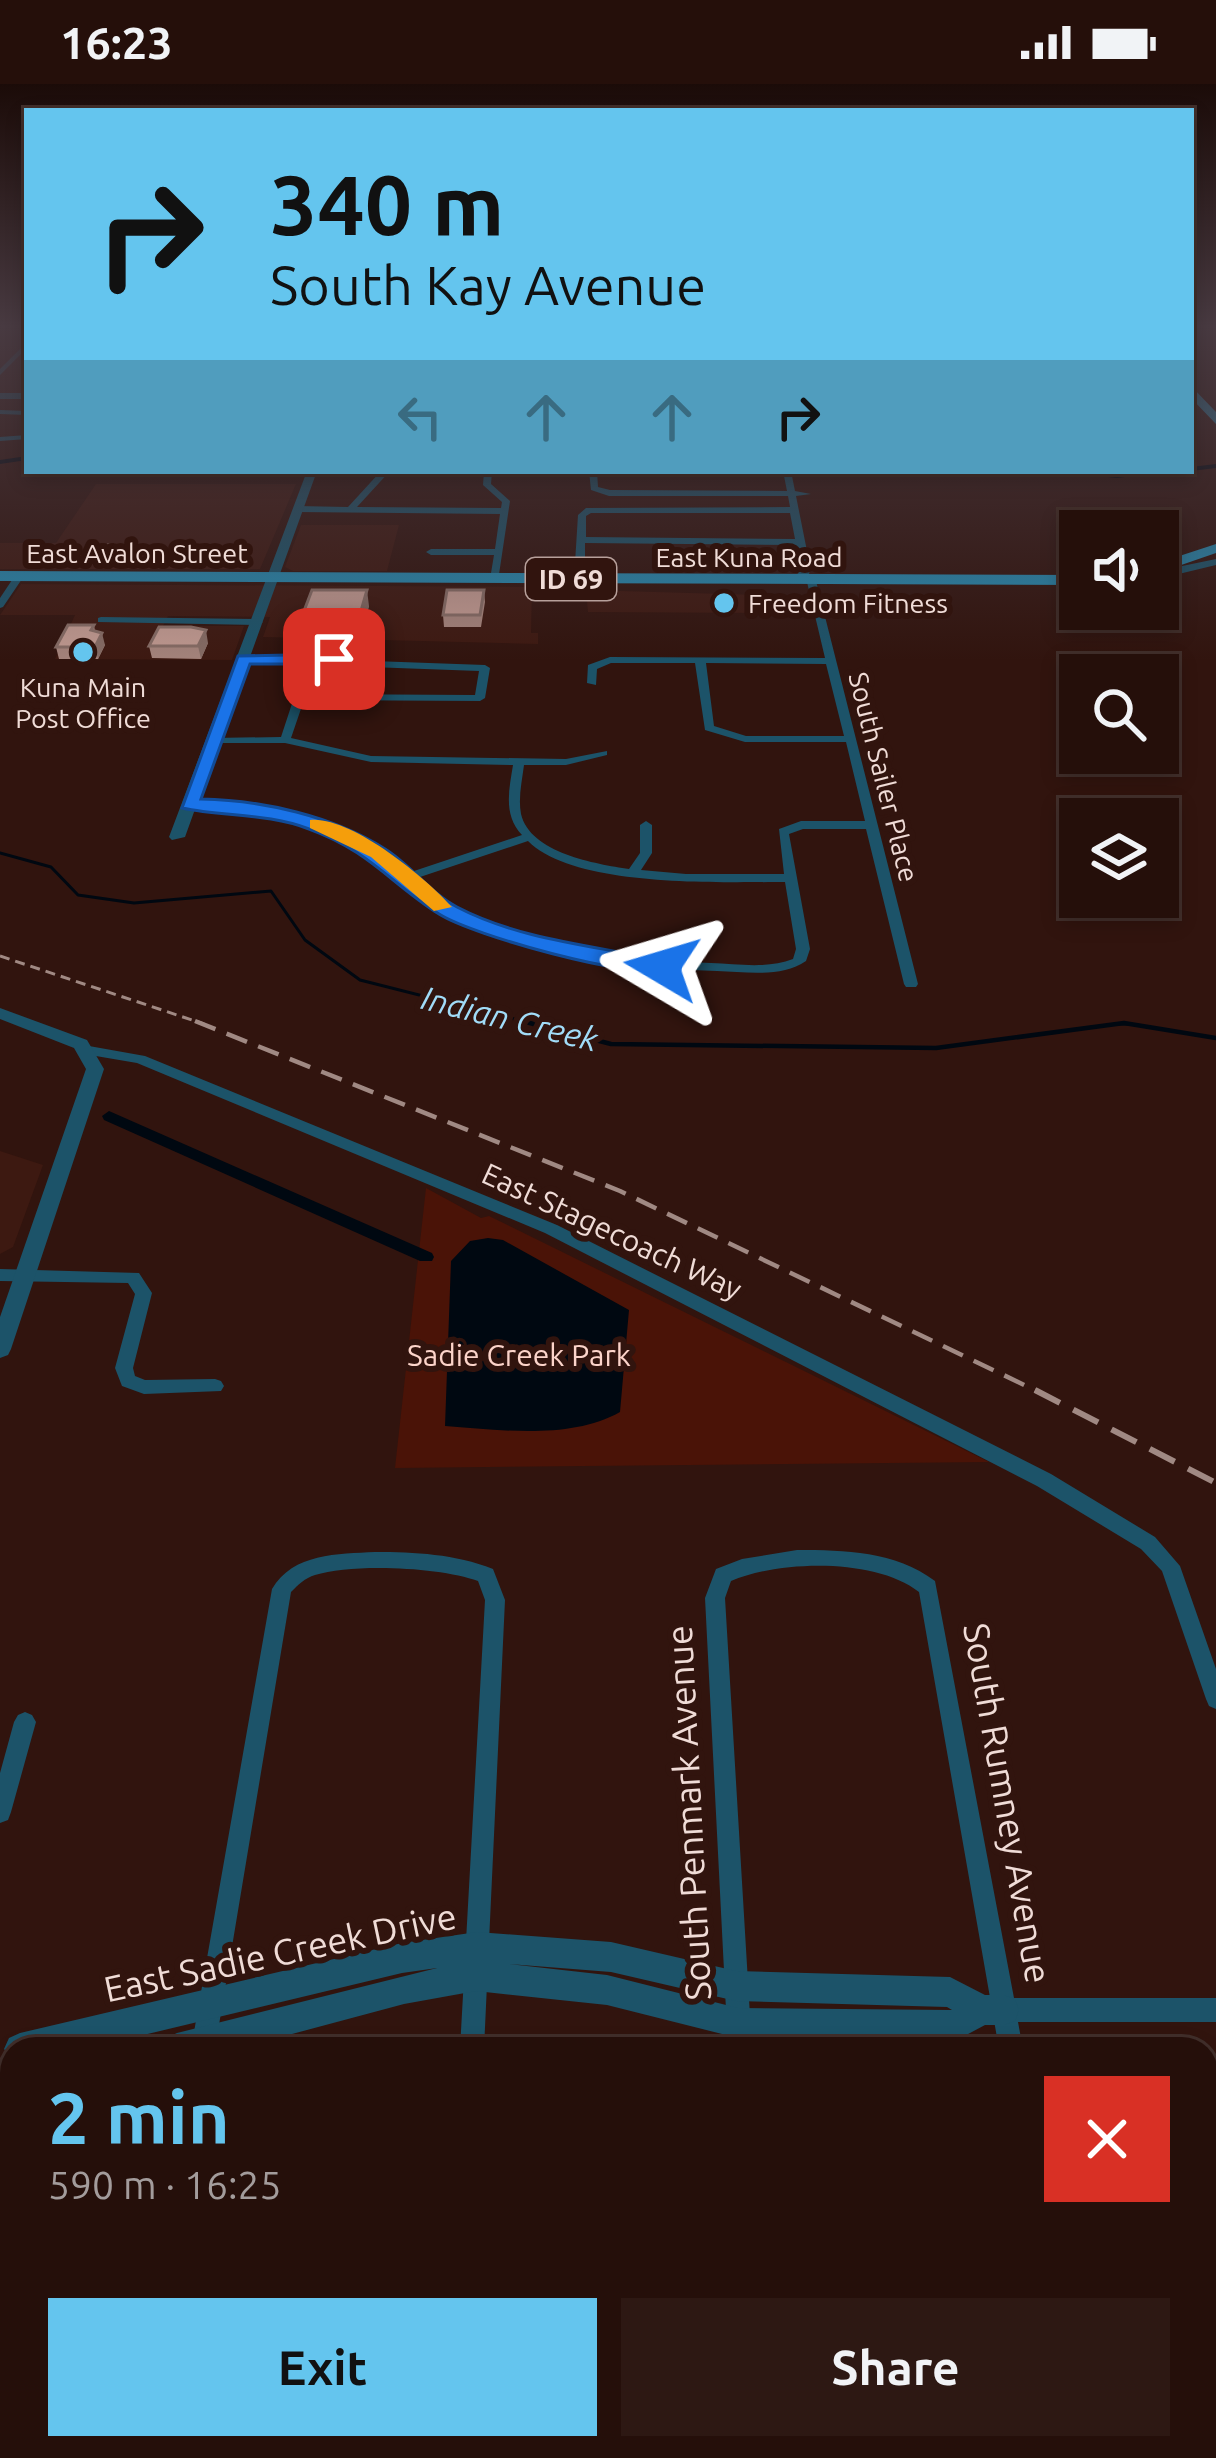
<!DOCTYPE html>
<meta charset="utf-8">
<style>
:root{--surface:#250f0a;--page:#2d1813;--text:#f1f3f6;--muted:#a39c9c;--line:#422f2b;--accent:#64c5ee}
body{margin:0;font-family:Ubuntu,sans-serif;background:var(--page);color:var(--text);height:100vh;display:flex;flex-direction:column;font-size:45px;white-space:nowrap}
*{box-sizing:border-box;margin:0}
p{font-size:39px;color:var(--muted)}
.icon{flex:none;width:66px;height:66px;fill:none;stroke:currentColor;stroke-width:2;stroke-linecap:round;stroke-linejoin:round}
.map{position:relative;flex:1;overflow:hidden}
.panel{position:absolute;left:0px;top:1953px;width:1218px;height:423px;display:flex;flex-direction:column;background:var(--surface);border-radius:36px 36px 0 0;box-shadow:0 6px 18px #0003,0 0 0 3px var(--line)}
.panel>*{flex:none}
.top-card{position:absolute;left:24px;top:24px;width:1170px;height:366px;border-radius:0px;box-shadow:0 6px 18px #0003,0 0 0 3px var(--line);background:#64c5ee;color:#111;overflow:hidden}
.tools{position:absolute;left:1059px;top:426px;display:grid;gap:24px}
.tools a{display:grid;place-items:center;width:120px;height:120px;border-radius:0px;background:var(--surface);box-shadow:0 6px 18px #0003,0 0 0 3px var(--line);font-size:60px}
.pin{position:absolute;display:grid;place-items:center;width:102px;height:102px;color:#fff;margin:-51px;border-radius:24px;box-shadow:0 6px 18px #0006}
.me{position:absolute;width:132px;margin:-66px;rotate:277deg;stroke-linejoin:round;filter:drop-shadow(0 0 9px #0008)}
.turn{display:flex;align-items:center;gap:42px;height:252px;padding:0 48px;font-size:54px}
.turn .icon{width:156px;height:156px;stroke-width:2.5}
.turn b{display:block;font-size:84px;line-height:102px}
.lanes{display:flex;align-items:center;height:114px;padding:0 48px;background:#0003;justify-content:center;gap:60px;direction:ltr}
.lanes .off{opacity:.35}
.round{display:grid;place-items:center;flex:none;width:126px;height:126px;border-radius:0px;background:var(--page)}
.headline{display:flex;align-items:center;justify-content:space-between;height:204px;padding:0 48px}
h1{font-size:72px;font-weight:700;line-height:90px;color:var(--accent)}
.primary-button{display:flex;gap:24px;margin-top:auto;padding:24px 48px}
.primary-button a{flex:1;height:138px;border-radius:0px;background:var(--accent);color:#111;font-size:48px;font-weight:700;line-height:138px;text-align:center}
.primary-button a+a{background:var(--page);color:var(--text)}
.status{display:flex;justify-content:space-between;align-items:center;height:84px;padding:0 60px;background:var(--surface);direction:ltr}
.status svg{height:33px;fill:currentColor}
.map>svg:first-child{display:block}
</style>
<div class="status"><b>16:23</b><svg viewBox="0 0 49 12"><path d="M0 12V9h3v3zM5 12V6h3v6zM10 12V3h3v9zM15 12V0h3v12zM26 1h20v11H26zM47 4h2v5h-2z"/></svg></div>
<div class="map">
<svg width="1216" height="2374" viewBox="0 0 1216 2374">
<rect width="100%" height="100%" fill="#31140e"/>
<path fill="#3d1911" d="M96 400H296L260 485H0V459H56Z
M301 441H399L387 487H293L285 483Z
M21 500 532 503 531 549H538V560L263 553 270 533 168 532 163 542H244L232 576 55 575 75 531H0Z
M586 506 760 511 763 529 588 528Z
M0 1067 43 1081 13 1163 0 1170Z"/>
<path fill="#4a1307" d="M426 1104 481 1134 489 1132 989 1378 395 1384Z"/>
<path fill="#000811" d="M488 1154 503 1156 629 1226 620 1328C571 1356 500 1346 445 1342L451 1177 470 1157Z"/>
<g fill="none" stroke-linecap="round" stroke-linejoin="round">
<path stroke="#000811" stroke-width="3" d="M0 769 51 783 78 811 134 819 271 807 305 856 360 896 534 940
M1114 940H1132"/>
<path stroke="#000811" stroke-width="4.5" d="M522 937 611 960 936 964 1124 939 1216 954"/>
<path fill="#000811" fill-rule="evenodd" d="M27 372V376L0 380V376Z
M1216 380V384L1191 387H1189L1191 383Z
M1053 387 1117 390 1172 387 1117 394Z
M109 1027 432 1169 434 1173 432 1177H420L104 1036 102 1032Z"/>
<path fill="#1c5369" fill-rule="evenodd" d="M27 258V264L0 291V285Z
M0 326 27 327V331L0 330Z
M27 351V355L0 357V353Z
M381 387H390L357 423 501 424 502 418 483 401 484 387H492L491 400 510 417 498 497 490 495 494 471H431L426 468 431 465H495L500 430 297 428 293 425 297 422 348 423Z
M589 387H597L598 403 610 406 787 407 783 387H791L795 407 811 410 796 412 807 467 813 472 809 490 816 497 918 900 916 903H906L904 900 866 745H803L789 750 810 865 806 877C781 894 746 888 717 887 624 884 526 873 442 828 401 806 379 767 332 748 287 729 238 725 189 723L183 720 189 717C272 719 346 730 408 789L522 751C503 731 509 706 513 681L371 678 285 659H209L207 657 213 654 281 653 305 580 244 578 240 577V573L307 574 312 572 317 575 485 581 490 584 485 614 480 617 304 616 291 654 371 672 566 675 607 667V671L566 681H524C522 697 518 714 521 730 530 769 596 780 629 785L640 769V741L646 737 652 741V769L641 786 686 790H784L779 745 801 737H865L846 658H745L705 646 695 579H611L597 585 596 601 587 599 588 581 610 573 825 574 807 498 793 485 790 472 797 467 796 461 585 459V479L580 482 575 479 578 431 586 424 790 423 788 412H609L591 406ZM591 429H790L795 455 586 453V432ZM706 579 826 580 844 652H746L714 642ZM315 581 479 587 475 611 306 610ZM528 757C575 804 721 798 785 798L796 865 793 875C767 885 738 880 711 879 615 876 487 862 414 795Z
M16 490 24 492 3 523 0 524V514Z
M101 533 258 535 263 538 258 541 98 538V534Z
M89 962 145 972 557 1141 1051 1390 1155 1453 1180 1482 1216 1585V1625L1209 1622 1206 1615 1162 1487 1141 1465 1037 1402 545 1149 137 979 84 970 82 967Z
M0 1185 139 1189 152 1209 133 1284 135 1292 145 1296 215 1295 221 1297 224 1302 221 1307 144 1310 122 1302 115 1284 135 1210 128 1199 0 1197Z
M797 1466C845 1466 895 1467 935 1497L1014 1914H1216V1938H1018L1023 1965H999L919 1508C876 1474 780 1476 731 1497L725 1514 752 1965H728L705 1514 716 1485 742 1475Z
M375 1468C415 1468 455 1470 493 1485L505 1516 484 1965H460L485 1516 478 1497C441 1483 352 1479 315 1491 305 1494 298 1501 291 1508L215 1965H191L272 1505C293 1469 338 1470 375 1468Z
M25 1628 32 1631 36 1638 11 1728 8 1736 0 1739V1689L14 1638 18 1631Z
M123 2364H151L149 2374H121Z
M436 2364H464V2374H436Z
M752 2364H780V2374H752Z
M1067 2364H1095L1097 2374H1069Z"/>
<path fill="#1c5369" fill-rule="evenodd" d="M0 309H27V315H0Z
M307 387H317L185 753 172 756 169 753Z
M1216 475V481L1158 495V487Z
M0 924 87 956 104 985 11 1265 8 1271 0 1274V1233L86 985 74 964 0 935Z
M477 1848 611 1858 736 1887 950 1893 985 1911H1004L1015 1915 1019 1926 1015 1937 1004 1941H985L955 1957 738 1954 607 1921 476 1907 404 1920 236 1965H161L166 1954 177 1949 437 1884 402 1889 85 1965H12V1977L4 1965 9 1954 20 1949 402 1859ZM509 1880 611 1888 736 1917 947 1923 952 1926 738 1924 607 1891Z
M12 1989V2021L0 2024V1992Z"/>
<path fill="#2686ab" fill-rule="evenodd" d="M1191 302 1216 328V340L1191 314Z
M1216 460V469L1158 489V479Z
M0 487 1080 491V501L0 497Z"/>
<path stroke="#a08983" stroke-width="3" stroke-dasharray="10 6" stroke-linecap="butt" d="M0 872 204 940"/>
<path stroke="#a08983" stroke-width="4.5" stroke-dasharray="22 12" stroke-linecap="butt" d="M195 937 620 1107 1041 1309"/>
<path stroke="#a08983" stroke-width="6" stroke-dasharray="28 15" stroke-linecap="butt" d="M1035 1306 1216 1399"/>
</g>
<path fill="#a3827a" d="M125 461 127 469 120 481H102L100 473Z
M484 506 485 518 481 543H444L443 531Z
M369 522 363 543H307L304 527Z
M94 541 95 547 105 561 98 575H59L56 563Z
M208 559 201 575 152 574 149 562Z"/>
<path fill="#846a63" d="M125 461 127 469 120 481 118 473Z
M367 506 369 522 363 543 361 527Z
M206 546 208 559 201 575 198 562Z
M102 549 105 561 98 575 95 563Z"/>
<path fill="#bd978e" stroke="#846a63" stroke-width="3" d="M108 461H125L118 473H100Z
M312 506H367L361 527H304Z
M447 506H484L480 531H443Z
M68 541H94L91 546 102 549 95 563H56Z
M159 543H191L206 546 198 562H149Z"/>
<linearGradient id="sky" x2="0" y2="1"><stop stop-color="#1b0b08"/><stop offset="0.42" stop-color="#483a41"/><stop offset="1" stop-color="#483a41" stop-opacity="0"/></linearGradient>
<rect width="1216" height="577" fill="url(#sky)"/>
<path fill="#1a73e8" stroke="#114b97" stroke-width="3" d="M238 572 334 570 342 575 334 580H250L201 715C262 716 333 732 385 765 411 781 430 809 457 823 522 857 600 862 670 878V887C630 895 474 852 439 830 390 799 370 767 309 745 268 729 224 733 182 724Z"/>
<path fill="#f59e0b" d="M310 736C351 732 425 793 452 823L434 827 371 773 310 744Z"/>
<g fill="#64c5ee" stroke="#31140e" stroke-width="4.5">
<circle cx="724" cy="519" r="12"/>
<circle cx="83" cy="568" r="12"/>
</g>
<g text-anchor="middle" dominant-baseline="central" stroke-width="12" stroke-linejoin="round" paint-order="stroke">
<g font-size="27" fill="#f0dcd7" stroke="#31140e">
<text x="137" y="469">East Avalon Street</text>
<text x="749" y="473">East Kuna Road</text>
<text transform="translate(884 693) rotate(76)">South Sailer Place</text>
</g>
<rect fill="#31140e" stroke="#b7a09b" stroke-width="3" x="526" y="474" width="90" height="42" rx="9"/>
<g font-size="27" font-weight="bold" fill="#f0dcd7">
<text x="571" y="495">ID 69</text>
</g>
<g font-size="27" fill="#f0dcd7" stroke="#31140e" text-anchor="start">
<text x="748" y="519">Freedom Fitness</text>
<text x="83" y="603" text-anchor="middle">Kuna Main<tspan x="83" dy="31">Post Office</tspan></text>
</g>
<g font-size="30" fill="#f0dcd7" stroke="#31140e">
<text transform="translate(612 1147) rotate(25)">East Stagecoach Way</text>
</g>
<g font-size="30" fill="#fcd4ca" stroke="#31140e">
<text x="519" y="1271">Sadie Creek Park</text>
</g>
<g font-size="33" font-style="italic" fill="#a1dcf8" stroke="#31140e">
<text transform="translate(510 934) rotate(14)">Indian Creek</text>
</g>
<g font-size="36" fill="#f0dcd7" stroke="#31140e">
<text transform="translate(1008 1719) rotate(80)">South Rumney Avenue</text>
<text transform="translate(688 1729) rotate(-93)">South Penmark Avenue</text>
<text transform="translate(280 1868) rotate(-12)">East Sadie Creek Drive</text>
</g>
</g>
</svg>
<div class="tools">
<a><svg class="icon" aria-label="sound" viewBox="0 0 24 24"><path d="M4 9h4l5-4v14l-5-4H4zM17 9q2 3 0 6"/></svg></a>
<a><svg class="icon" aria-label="search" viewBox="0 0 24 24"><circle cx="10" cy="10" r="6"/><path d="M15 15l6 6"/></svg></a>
<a><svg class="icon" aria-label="layers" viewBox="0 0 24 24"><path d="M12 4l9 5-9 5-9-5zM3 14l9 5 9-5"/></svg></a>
</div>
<div class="pin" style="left:334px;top:575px;background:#d93025"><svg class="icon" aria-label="arrive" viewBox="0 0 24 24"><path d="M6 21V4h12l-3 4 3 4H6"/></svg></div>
<svg class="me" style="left:662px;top:883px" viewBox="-20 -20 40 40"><path d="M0-17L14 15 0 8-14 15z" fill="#1a73e8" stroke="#fff" stroke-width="4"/></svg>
<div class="top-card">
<div class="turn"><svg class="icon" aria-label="right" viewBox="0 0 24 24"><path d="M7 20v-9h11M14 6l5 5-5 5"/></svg><div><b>340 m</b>South Kay Avenue</div></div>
<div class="lanes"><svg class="icon off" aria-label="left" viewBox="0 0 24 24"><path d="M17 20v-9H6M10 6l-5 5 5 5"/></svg><svg class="icon off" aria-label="ahead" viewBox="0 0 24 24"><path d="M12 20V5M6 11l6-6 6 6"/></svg><svg class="icon off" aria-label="ahead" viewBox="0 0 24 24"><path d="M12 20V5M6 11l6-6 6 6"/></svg><svg class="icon" aria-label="right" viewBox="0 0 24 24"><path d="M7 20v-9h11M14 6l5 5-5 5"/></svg></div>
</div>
<section class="panel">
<div class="headline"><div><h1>2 min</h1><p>590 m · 16:25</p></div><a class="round" style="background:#d93025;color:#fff"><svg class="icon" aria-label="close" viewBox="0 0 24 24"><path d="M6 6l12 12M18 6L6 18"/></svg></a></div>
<div class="primary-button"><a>Exit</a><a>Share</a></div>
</section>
</div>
